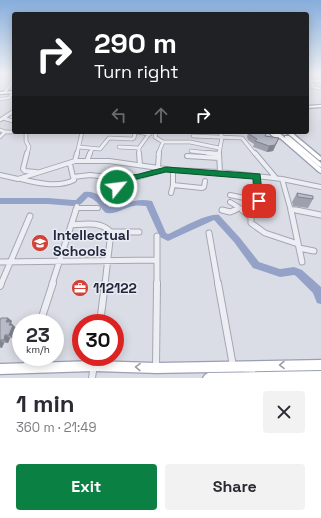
<!DOCTYPE html>
<meta charset="utf-8">
<style>
:root{--surface:#fff;--page:#f2f2f3;--text:#2b2b33;--muted:#7c7c81;--accent:#0b8043}
body{margin:0;font-family:"Space Grotesk",sans-serif;background:var(--page);color:var(--text);height:100vh;display:flex;flex-direction:column;font-size:15px;white-space:nowrap}
*{box-sizing:border-box;margin:0}
p{font-size:13px;color:var(--muted)}
.icon{flex:none;width:22px;height:22px;fill:none;stroke:currentColor;stroke-width:2;stroke-linecap:round;stroke-linejoin:round}
.map{position:relative;height:378px;overflow:hidden}
.sheet{display:flex;flex-direction:column;background:var(--surface);flex:1}
.sheet>*{flex:none}
.hud{position:absolute;left:12px;top:12px;width:297px;height:122px;border-radius:4px;box-shadow:0 2px 10px #0003;background:#202124;color:#fff;overflow:hidden}
.speed{position:absolute;left:12px;top:314px;display:flex;gap:8px;font-size:20px;font-weight:700;text-align:center}
.speed>*{display:grid;place-content:center;width:52px;height:52px;border-radius:50%;background:var(--surface);box-shadow:0 2px 10px #0003;line-height:1}
.speed small{font-size:10px;font-weight:400}
.speed .limit{border:6px solid #d22;background:#fff;color:#111}
.pin{position:absolute;display:grid;place-items:center;width:34px;height:34px;color:#fff;margin:-17px;border-radius:8px;box-shadow:0 2px 6px #0006}
.me{position:absolute;width:44px;margin:-22px;rotate:61deg;stroke-linejoin:round;filter:drop-shadow(0 0 3px #0008)}
.turn{display:flex;align-items:center;gap:14px;height:84px;padding:0 16px;font-size:18px}
.turn .icon{width:52px;height:52px;stroke-width:2.5}
.turn b{display:block;font-size:28px;line-height:34px}
.lanes{display:flex;align-items:center;height:38px;padding:0 16px;background:#0003;justify-content:center;gap:20px;direction:ltr}
.lanes .off{opacity:.35}
.round{display:grid;place-items:center;flex:none;width:42px;height:42px;border-radius:4px;background:var(--page)}
.summary{display:flex;align-items:center;justify-content:space-between;height:68px;padding:0 16px}
h1{font-size:24px;font-weight:700;line-height:30px}
.cta{display:flex;gap:8px;margin-top:auto;padding:8px 16px}
.cta a{flex:1;height:46px;border-radius:4px;background:var(--accent);color:#fff;font-size:16px;font-weight:700;line-height:46px;text-align:center}
.cta a+a{background:var(--page);color:var(--text)}
.map>svg:first-child{display:block}
</style>
<div class="map">
<svg width="321" height="378" viewBox="0 0 321 378">
<rect width="100%" height="100%" fill="#dbdde6"/>
<g fill="none" stroke-linecap="round" stroke-linejoin="round">
<path fill="#94a2c8" fill-rule="evenodd" d="M84 192C96 190 103 198 109 207 125 205 135 197 152 201L166 233 168 234C180 229 208 212 219 215L240 238 259 262 280 269 294 267 302 270 321 287V304L317 303 313 293 296 276 294 275 280 277 253 268 234 242 214 220 168 241 160 237 146 206C142 206 138 205 134 206 125 207 116 215 107 213 102 212 99 200 88 197L81 204 73 206 48 204H0V198H48L73 200H76Z"/>
<defs>
<path id="minor-far4" d="M0 77 4 74
M307 80 321 81
M310 80 313 85 312 87 321 89
M5 92 14 80
M0 99 9 98 13 92"/>
<path id="minor-far3" d="M3 118 13 121
M0 120 14 111
M0 130 5 132H14
M26 132V141L29 147 27 154
M136 132 150 134
M156 132 155 137 163 142H190L219 148
M193 136 242 138 255 154
M0 137 5 132
M79 147 100 149 109 138 132 139 134 138 135 133
M119 147 139 148
M191 151 217 154
M77 154 82 132
M90 154 92 149
M139 154V148L149 134
M158 154 163 142
M219 154 222 137 220 132"/>
<path id="minor-far2" d="M27 153 23 169 25 171 36 172
M139 153 140 165
M208 153 219 154
M219 153 220 172
M255 153 276 178
M187 156 219 158
M75 161 77 153
M87 161 90 153
M70 164 73 177 90 175 125 179 139 177 165 169
M158 167 159 153
M173 170V185L202 188 204 187 205 181
M0 175 18 179 75 161H109L173 170 220 172 282 179 321 187
M21 179C37 183 58 188 74 180L73 177
M282 179 291 211
M171 193 173 185
M118 194 117 185 125 179
M230 195 259 201
M230 202 240 208
M76 208H98
M291 209 301 211
M222 210 226 211
M75 211 77 206
M233 211 240 208 244 211
M254 211 259 201 257 176"/>
<path id="minor-far1" d="M222 210 230 212 235 210
M242 210 251 217
M255 210 251 217V223L265 233 298 244
M291 210 302 262
M296 210 321 215
M71 225C85 224 100 221 111 232L105 284
M111 232H139
M209 233 218 284
M299 248 314 251
M0 262 157 260
M1 284 30 216
M52 284 76 210
M157 284V236"/>
<path id="minor" d="M218 283 233 366
M0 286 1 283
M40 323 53 283
M100 323 105 283
M26 367 29 357
M156 367 157 283
M92 378 95 357"/>
<path id="major" d="M14 91V93L0 94V92Z
M321 105V107L307 108V106Z
M268 132H278L321 168V173L319 172 280 138 276 139Z
M286 132H291L321 157V160H319Z
M285 136H289L321 163V167L319 166 285 138Z
M321 360V370L156 373 94 371 0 374V364L94 361 156 363Z
M321 371V378H203L205 375 208 373Z"/>
</defs>
<use href="#minor-far4" stroke="#a4a7b3" stroke-width="3.5"/>
<use href="#minor-far3" stroke="#a4a7b3" stroke-width="4.5"/>
<use href="#minor-far2" stroke="#a4a7b3" stroke-width="6"/>
<use href="#minor-far1" stroke="#a4a7b3" stroke-width="7"/>
<use href="#minor" stroke="#a4a7b3" stroke-width="8"/>
<use href="#major" stroke="#9a9eb2" stroke-width="2.5"/>
<use href="#minor-far4" stroke="#edeef4" stroke-width="2.5"/>
<use href="#minor-far3" stroke="#edeef4" stroke-width="3"/>
<use href="#minor-far2" stroke="#edeef4" stroke-width="4"/>
<use href="#minor-far1" stroke="#edeef4" stroke-width="5"/>
<use href="#minor" stroke="#edeef4" stroke-width="6"/>
<use href="#major" fill="#fff" fill-rule="evenodd"/>
</g>
<path fill="#9ea1ad" d="M248 132 266 136 279 138 273 151 267 152 253 147 254 144 248 140 247 137Z
M297 193 313 199 308 208 293 206 292 202Z
M8 318 12 321 11 323 17 329 13 338H10L8 343H4L2 348H0V320Z"/>
<path fill="#81838d" d="M279 138 273 151 267 152 269 146Z
M8 318 12 321 11 323 17 329 13 338 9 335 6 322Z
M5 335 10 338 8 343 4 340Z
M0 340 4 343 2 348 0 346Z"/>
<path fill="#b8bbc9" stroke="#81838d" d="M248 132H267L265 136 279 138 275 145 269 146 255 141 257 139 249 134Z
M297 193 313 196V199L298 197Z
M1 318H8L6 322H11L9 325H13L9 335H5L4 340H0V320Z"/>
<defs><path id="oneway-chevron" d="M-2-3.5L2.5 0L-2 3.5" fill="none" stroke-width="1.6" stroke-linecap="round" stroke-linejoin="round"/></defs>
<g stroke="#9c9ea7">
<use href="#oneway-chevron" transform="translate(282 365) rotate(179)"/>
<use href="#oneway-chevron" transform="translate(138 367) rotate(-179)"/>
</g>
<linearGradient id="sky" x2="0" y2="1"><stop stop-color="#86addb"/><stop offset="0.58" stop-color="#eff0f4"/><stop offset="1" stop-color="#eff0f4" stop-opacity="0"/></linearGradient>
<rect width="321" height="127" fill="url(#sky)"/>
<path fill="#0b8043" stroke="#07532c" d="M166 167 260 174 263 201 259 205 254 201 253 179 166 172 128 181 120 189 117 190 112 187 122 177 139 174Z"/>
<defs>
<symbol id="school-disc" viewBox="-11 -11 22 22"><circle r="9.5" fill="#d34238" stroke="#eaecf4"/><path d="M0-5L7-2L0 1L-7-2ZM-4 1L0 2.5L4 1V4Q0 6-4 4Z" fill="#fff"/></symbol>
<symbol id="office-disc" viewBox="-11 -11 22 22"><circle r="9.5" fill="#d34238" stroke="#eaecf4"/><path d="M-6-3h4V-5.5h4V-3h4V5H-6ZM-1-4.5V-3h2v-1.5ZM-6 0V1H6V0Z" fill="#fff"/></symbol>
</defs>
<g fill-rule="evenodd">
<use href="#school-disc" x="30" y="233" width="20" height="20"/>
<use href="#office-disc" x="70" y="278" width="20" height="20"/>
</g>
<g text-anchor="middle" dominant-baseline="central" stroke-width="3" stroke-linejoin="round" paint-order="stroke">
<g font-size="14" font-weight="bold" fill="#24283c" stroke="#eaecf4" text-anchor="start">
<text x="53" y="235">Intellectual<tspan x="53" dy="16">Schools</tspan></text>
<text x="93" y="288">112122</text>
</g>
</g>
</svg>
<div class="speed"><div>23<small>km/h</small></div><div class="limit">30</div></div>
<div class="pin" style="left:259px;top:201px;background:#d93025"><svg class="icon" aria-label="arrive" viewBox="0 0 24 24"><path d="M6 21V4h12l-3 4 3 4H6"/></svg></div>
<svg class="me" style="left:117px;top:187px" viewBox="-20 -20 40 40"><circle r="17" fill="#0b8043" stroke="#fff" stroke-width="3"/><path d="M0-11L8 9 0 5-8 9z" fill="#fff"/></svg>
<div class="hud">
<div class="turn"><svg class="icon" aria-label="right" viewBox="0 0 24 24"><path d="M7 20v-9h11M14 6l5 5-5 5"/></svg><div><b>290 m</b>Turn right</div></div>
<div class="lanes"><svg class="icon off" aria-label="left" viewBox="0 0 24 24"><path d="M17 20v-9H6M10 6l-5 5 5 5"/></svg><svg class="icon off" aria-label="ahead" viewBox="0 0 24 24"><path d="M12 20V5M6 11l6-6 6 6"/></svg><svg class="icon" aria-label="right" viewBox="0 0 24 24"><path d="M7 20v-9h11M14 6l5 5-5 5"/></svg></div>
</div>
</div>
<section class="sheet">
<div class="summary"><div><h1>1 min</h1><p>360 m · 21:49</p></div><a class="round"><svg class="icon" aria-label="close" viewBox="0 0 24 24"><path d="M6 6l12 12M18 6L6 18"/></svg></a></div>
<div class="cta"><a>Exit</a><a>Share</a></div>
</section>
